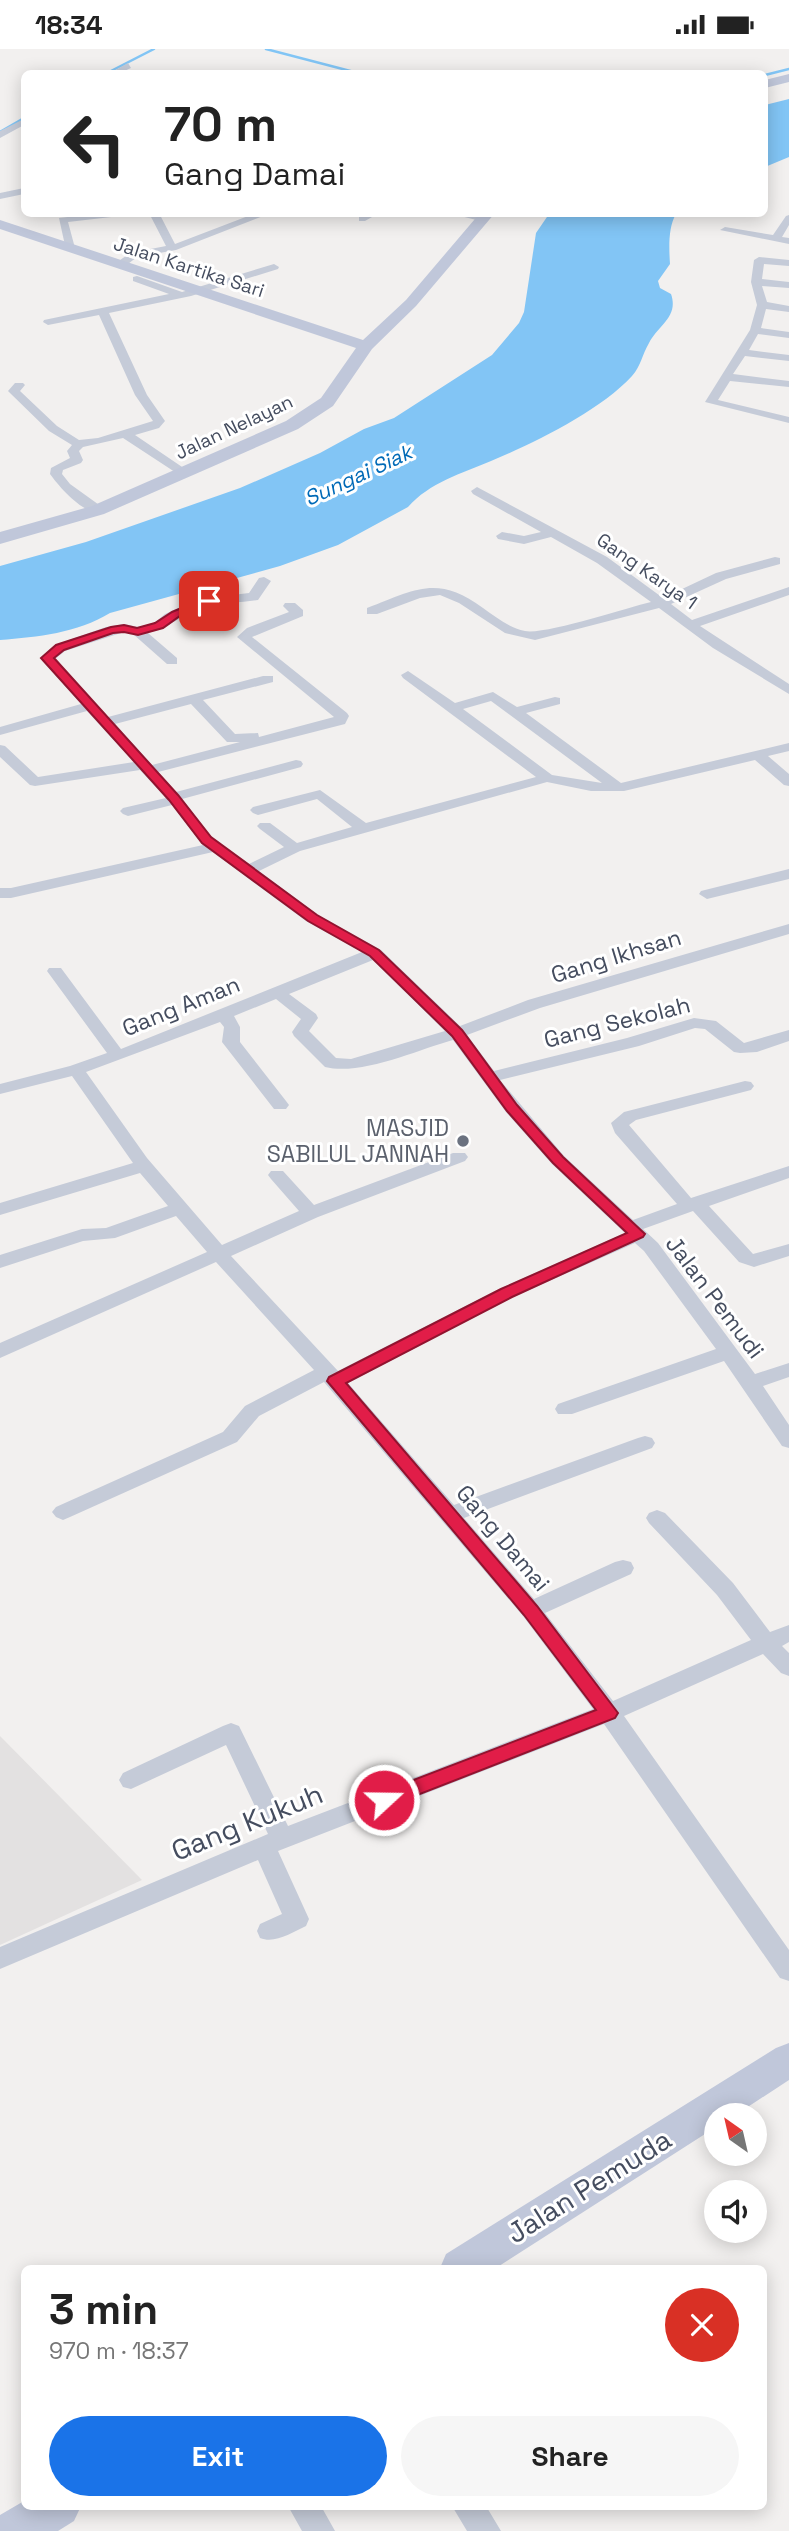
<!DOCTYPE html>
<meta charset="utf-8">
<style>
:root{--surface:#fff;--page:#f6f6f6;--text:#222;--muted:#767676;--accent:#1a73e8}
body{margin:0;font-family:"Space Grotesk",sans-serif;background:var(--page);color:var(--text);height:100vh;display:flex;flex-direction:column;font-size:26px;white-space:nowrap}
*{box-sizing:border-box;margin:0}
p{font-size:23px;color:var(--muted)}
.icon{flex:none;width:38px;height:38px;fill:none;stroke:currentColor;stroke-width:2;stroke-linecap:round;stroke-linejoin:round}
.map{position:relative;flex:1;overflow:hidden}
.details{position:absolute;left:21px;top:2216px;width:746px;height:245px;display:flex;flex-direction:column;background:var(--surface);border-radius:10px;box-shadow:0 4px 18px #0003}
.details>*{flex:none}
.top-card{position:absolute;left:21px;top:21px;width:747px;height:147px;border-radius:10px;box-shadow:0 4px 18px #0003;background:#fff;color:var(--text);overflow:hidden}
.needle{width:46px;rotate:326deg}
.controls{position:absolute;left:704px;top:2054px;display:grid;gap:14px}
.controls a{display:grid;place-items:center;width:63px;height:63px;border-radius:50%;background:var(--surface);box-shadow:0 4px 18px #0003;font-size:35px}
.pin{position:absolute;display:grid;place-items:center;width:60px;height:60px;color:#fff;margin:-30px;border-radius:14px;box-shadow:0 4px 10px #0006}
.me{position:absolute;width:77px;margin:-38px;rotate:69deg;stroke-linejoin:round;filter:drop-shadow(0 0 5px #0008)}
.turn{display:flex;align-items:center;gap:24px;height:147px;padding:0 28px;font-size:32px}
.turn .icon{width:91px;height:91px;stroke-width:2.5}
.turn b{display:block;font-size:49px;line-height:60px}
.round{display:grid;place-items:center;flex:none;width:74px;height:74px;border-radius:37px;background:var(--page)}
.overview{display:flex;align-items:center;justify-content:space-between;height:119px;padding:0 28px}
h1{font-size:42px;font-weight:800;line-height:52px}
.button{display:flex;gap:14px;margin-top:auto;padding:14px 28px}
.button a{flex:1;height:80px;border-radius:42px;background:var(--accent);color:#fff;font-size:28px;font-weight:800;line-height:80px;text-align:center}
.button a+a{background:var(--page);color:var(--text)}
.status{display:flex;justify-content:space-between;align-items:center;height:49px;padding:0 35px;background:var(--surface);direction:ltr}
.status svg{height:19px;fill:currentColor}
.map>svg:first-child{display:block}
</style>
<div class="status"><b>18:34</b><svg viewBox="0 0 49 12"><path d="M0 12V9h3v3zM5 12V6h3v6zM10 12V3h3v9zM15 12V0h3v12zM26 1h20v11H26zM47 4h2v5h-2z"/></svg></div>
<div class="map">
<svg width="789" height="2482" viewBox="0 0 789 2482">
<rect width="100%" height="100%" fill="#f2f0ef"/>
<path fill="#e3e1e1" d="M0 1687 142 1831 0 1896Z"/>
<path fill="#82c5f5" d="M789 50V108L765 118V56Z
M549 165H676C668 178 669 200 670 215L658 232 660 239 671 245C679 268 658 276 649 294 642 306 641 317 632 327 600 362 534 394 491 412 462 424 429 434 408 458L338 496 280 517 110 564C77 584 38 588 0 591V517L86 493 240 439 320 404 364 380 394 369 492 306 519 274 524 263 536 184Z"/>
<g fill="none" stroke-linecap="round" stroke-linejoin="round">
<path stroke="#82c5f5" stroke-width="2.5" d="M266 0 358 24
M107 24 154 0
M765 26 789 20
M0 83 24 69"/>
<path fill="#c5cbd8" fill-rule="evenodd" d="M128 14 131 19 120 24H110Z
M24 70V76L0 89V82Z
M24 139V145L0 150V144Z
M102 164H146L68 173 75 199 66 201 59 169Z
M149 164H159L175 195 256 164H271L176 201 137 208 124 218H116V214L130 204 166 197Z
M365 164H379L365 172H359V168Z
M449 164H471L489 170 484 173Z
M789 166V176L782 188 789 189V195L720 181 725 178 773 186 786 167Z
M759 208 789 211V217L764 215 762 230 789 233V239L762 237 767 253 789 257V263L766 260 761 279 789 283V289L758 285 749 301 789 306V312L745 307 733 325 789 332V338L730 332 718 351 789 368V374L705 353 750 281 757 256 751 233 754 211Z
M274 215 279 218 278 220 191 247 109 264 147 346 165 372 159 379 135 386 191 424 181 427 123 389 83 398 79 402 83 411 81 414 63 421 62 425 70 435 102 458V464C84 466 60 439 50 425L51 419 70 409 67 402 72 396 49 382 10 344 8 342 15 334H23L25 336 20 342 57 377 79 391 98 389 153 372 135 346 99 266 48 276 43 273 44 271 169 245 133 232V228L137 227 182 243Z
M477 438 607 508 663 549 716 524 775 508 780 509V515L726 530 671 555 692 571 789 538V546L700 577 789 635V645L713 599 659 559 535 591 505 584 459 554 440 546 420 549 377 565H367V559C415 541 437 525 483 559 496 568 509 579 525 582 545 586 626 559 651 553L597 514 551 488 524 495 498 490 496 487 502 483 524 487 541 483 473 445 471 442Z
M264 528 271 532 258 551C241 554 224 553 208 557 186 562 170 579 148 584L177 609V615H167L133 585 124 583 65 602 55 610 108 668 263 627H273V633L203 651 235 685 258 684 259 688 334 668 237 588 247 579 289 563 283 557 285 554H295L303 561V567L252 588 347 664 349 667 345 675 158 723 176 743 296 711 301 712 303 715 301 718 182 750 211 788 249 815 284 798 260 780 257 777 260 774H270L297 794 352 778 317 750 258 766 253 764 250 761 253 758 320 741 366 774 536 728 403 629 401 626 408 622 455 654 493 643 517 658 555 648 560 649V655L526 664 621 734 789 694V702L768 707 789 725V737L784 736 755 711 624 742H591L547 733 300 802 259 822 318 866 381 901 460 977 528 951 789 875V885L540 959 467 986 494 1022 627 989 694 969 716 972 744 994 789 981V992L757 1003 740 1004 734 1003 705 980 695 979 639 997 500 1031 564 1107 633 1171 677 1155 615 1084 611 1074 624 1063 745 1032 751 1033 754 1037 751 1041 636 1071 629 1076 691 1149 789 1117V1129L709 1157 753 1205 789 1195V1207L754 1218 739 1213 693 1162 643 1180 658 1194 755 1325 789 1314V1328L763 1337 789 1376V1399L782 1397 724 1312 572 1365H558L555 1360 558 1355 716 1300 644 1202 635 1194 513 1248 348 1334 454 1456 638 1389 645 1387 652 1389 655 1394 652 1399 464 1469 534 1550 615 1513 623 1511 631 1513 634 1519 631 1525 545 1564 613 1652 751 1591 717 1546 649 1474 646 1469 649 1464 657 1461 665 1464 733 1534 770 1583 789 1576V1593L782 1597 789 1604V1627L781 1624 763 1605 624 1667 789 1901V1932L780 1929 604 1675 278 1802 309 1870 306 1877C291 1884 275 1895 260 1889L257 1882 260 1875 282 1865 258 1811 0 1920V1898L268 1785 226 1696 131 1740 123 1738 119 1731 123 1724 223 1677 231 1674 239 1677 288 1777 593 1660 523 1567 324 1333 259 1367 237 1393 70 1468 63 1471 56 1468 52 1463 56 1458 223 1383 245 1357 314 1321 216 1213 0 1309V1294L207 1203 176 1167 115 1189 83 1192 0 1219V1206L82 1180 106 1179 168 1157 140 1124 0 1166V1154L133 1114 72 1027 0 1045V1035L70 1017 107 1004 47 922 49 919H61L121 1000 362 903 306 872 213 803 11 849H0V839H11L203 796 172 756 128 767 123 765 120 762 123 759 166 749 140 721 35 737 30 736 0 708V696L5 697 38 728 134 713 87 662 0 686V678L81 655 40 609 55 596 106 578 124 575 138 578 154 574 165 565 199 550 249 544 259 529ZM491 652 602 734 552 726 463 660ZM191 655 227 693H240L152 716 115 675ZM373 911 445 982 351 1010 336 1009 309 982 318 969 316 965 289 945ZM276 950 301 970 292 983 294 987 325 1018C361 1027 417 1001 453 991L506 1063 552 1115 625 1184 499 1240 338 1322 231 1207 318 1168 465 1112 468 1108 465 1104H453L314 1156 283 1122H271L268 1126 271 1130 299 1162 222 1196 147 1109 86 1023 220 973 224 978 222 993 274 1060H286L289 1056 286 1052 240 993V978L234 967Z
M789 820V830L707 850 699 845 701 842Z
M288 2457H321L335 2482H302Z
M452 2457H486L501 2482H467Z"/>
<path fill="#c0c7da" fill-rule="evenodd" d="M789 25V33L765 39V31Z
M480 164H495L416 257 372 300 333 357 298 380 104 465 0 495V483L92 457 286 372 321 349 356 299 0 180V171L363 291 406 251Z
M789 1994V2031L734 2067H716V2078L496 2219H440L446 2205 776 1999Z
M24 2452V2457H81L74 2472 58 2482H0V2466Z"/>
</g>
<path fill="#e11d48" stroke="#92132f" stroke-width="2" d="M205 549 215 552 180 567 163 579 138 586 124 583 113 584 64 601 54 609 178 746 211 788 317 866 379 901 462 981 517 1056 563 1108 645 1185 643 1188 512 1248 346 1334 537 1557 618 1664 615 1669 384 1759 377 1756 374 1751 377 1745 596 1661 524 1566 327 1332 329 1328 501 1240 627 1184 553 1114 507 1062 452 987 370 907 308 872 202 794 169 751 41 609 56 596 111 578 124 576 137 579 155 574 172 563Z"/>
<circle fill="#6b7280" stroke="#fff" stroke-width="2.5" cx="463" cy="1092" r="7"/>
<g text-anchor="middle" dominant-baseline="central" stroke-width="6" stroke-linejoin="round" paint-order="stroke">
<g font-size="19" fill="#454d5f" stroke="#fff">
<text transform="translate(189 218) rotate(18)">Jalan Kartika Sari</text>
<text transform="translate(234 378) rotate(-25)">Jalan Nelayan</text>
<text transform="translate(647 522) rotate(35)">Gang Karya 1</text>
</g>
<g font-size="21" font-style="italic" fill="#006ab7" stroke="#fff">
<text transform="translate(358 426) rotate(-25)">Sungai Siak</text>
</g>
<g font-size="23" fill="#454d5f" stroke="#fff">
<text transform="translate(616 907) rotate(-17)">Gang Ikhsan</text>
<text transform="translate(181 957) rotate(-22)">Gang Aman</text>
<text transform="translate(617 973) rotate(-14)">Gang Sekolah</text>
<text transform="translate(715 1248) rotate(53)">Jalan Pemudi</text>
<text transform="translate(503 1489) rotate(50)">Gang Damai</text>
</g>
<g font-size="23" fill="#5b616d" stroke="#fff" text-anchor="end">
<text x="449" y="1079">MASJID<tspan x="449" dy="26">SABILUL JANNAH</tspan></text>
</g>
<g font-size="28" fill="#454d5f" stroke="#fff">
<text transform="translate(247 1773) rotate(-22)">Gang Kukuh</text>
<text transform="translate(589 2137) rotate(-32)">Jalan Pemuda</text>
</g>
</g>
</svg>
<div class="controls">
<a><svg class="needle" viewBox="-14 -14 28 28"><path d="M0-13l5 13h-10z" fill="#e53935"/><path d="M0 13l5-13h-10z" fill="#767676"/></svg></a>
<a><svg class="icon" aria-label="sound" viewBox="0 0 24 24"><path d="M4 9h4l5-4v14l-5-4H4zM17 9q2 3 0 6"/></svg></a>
</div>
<div class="pin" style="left:209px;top:552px;background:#d93025"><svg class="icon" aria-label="arrive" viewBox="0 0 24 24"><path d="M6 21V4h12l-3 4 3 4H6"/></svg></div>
<svg class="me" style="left:384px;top:1751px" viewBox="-20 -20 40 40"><circle r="17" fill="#e11d48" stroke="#fff" stroke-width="3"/><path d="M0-11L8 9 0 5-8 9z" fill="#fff"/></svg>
<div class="top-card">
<div class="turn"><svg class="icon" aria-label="left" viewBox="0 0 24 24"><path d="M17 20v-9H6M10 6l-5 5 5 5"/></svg><div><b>70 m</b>Gang Damai</div></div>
</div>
<section class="details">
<div class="overview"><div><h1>3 min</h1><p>970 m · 18:37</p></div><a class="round" style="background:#d93025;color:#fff"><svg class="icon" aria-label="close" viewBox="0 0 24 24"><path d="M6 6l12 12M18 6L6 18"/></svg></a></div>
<div class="button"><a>Exit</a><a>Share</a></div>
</section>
</div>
